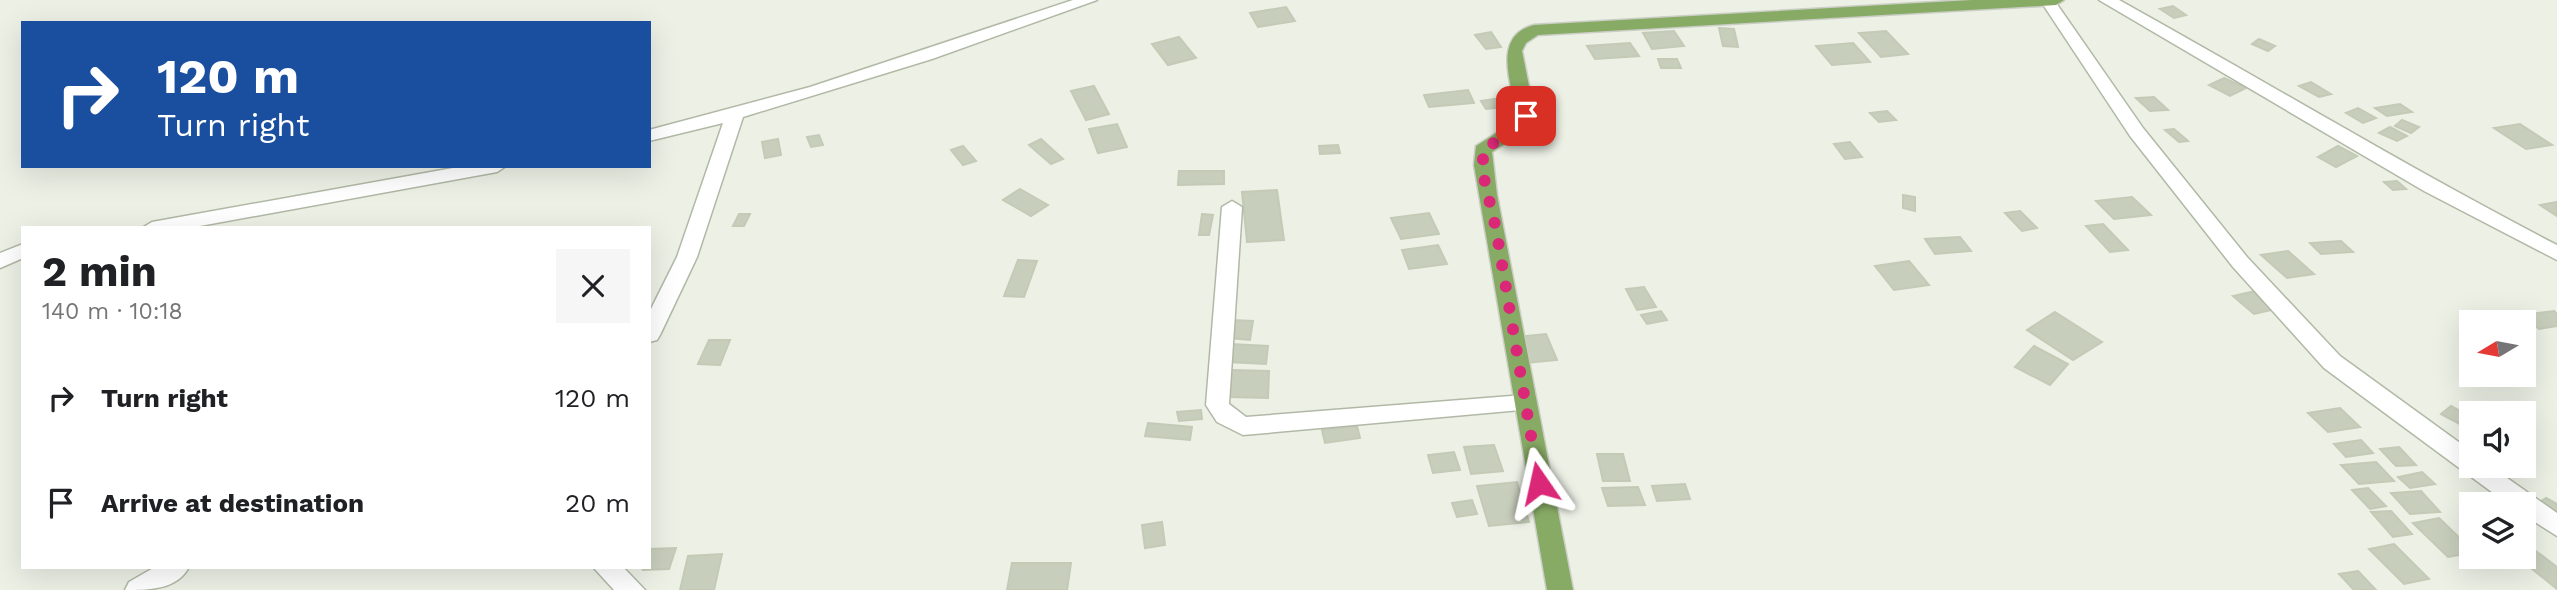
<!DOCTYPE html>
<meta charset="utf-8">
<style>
:root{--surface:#fff;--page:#f6f6f6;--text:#202124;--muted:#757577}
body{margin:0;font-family:"Work Sans",sans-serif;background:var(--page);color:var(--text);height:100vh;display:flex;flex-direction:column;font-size:26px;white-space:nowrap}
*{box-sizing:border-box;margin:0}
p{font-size:23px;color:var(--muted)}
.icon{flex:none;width:38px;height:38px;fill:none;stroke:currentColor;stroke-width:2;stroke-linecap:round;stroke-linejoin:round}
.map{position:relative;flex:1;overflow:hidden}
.details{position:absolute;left:21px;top:226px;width:630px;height:343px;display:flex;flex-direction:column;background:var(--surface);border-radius:0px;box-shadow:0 7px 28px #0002}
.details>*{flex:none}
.top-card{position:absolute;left:21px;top:21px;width:630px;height:147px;border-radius:0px;box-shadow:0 7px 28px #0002;background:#1a4fa0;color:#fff;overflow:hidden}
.needle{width:46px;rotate:260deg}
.controls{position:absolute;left:2459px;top:310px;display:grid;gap:14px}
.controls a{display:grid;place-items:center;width:77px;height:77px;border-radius:0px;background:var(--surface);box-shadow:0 7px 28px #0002;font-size:35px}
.pin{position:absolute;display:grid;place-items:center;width:60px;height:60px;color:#fff;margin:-30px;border-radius:14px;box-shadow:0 4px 10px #0006}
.me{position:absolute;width:77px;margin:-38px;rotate:349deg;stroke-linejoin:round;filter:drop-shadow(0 0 5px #0008)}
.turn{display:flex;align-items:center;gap:24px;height:147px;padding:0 21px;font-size:32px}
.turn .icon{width:91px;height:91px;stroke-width:2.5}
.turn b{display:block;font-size:49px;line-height:60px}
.round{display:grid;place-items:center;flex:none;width:74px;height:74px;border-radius:0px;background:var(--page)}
.summary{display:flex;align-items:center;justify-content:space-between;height:119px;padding:0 21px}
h1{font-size:42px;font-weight:700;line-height:52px}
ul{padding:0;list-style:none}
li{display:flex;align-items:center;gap:21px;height:105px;padding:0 21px}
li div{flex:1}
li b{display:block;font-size:26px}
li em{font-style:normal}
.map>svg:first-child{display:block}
</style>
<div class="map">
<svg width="2557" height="590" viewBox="0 0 2557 590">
<rect width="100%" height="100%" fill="#ecf0e5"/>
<path fill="#c8cebc" stroke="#c3cab6" stroke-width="2" d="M2173 6 2186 15 2174 18 2160 9Z
M1286 7 1295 21 1258 27 1250 13Z
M1719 28 1734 29 1738 47 1723 46Z
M1674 31 1684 46 1652 49 1643 33Z
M1886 31 1908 54 1881 57 1859 33Z
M1491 32 1501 47 1486 49 1475 35Z
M1179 37 1196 58 1168 65 1152 44Z
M2259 39 2275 46 2268 51 2252 44Z
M1630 43 1639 56 1595 59 1587 46Z
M1853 43 1870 62 1832 65 1816 46Z
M1658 59H1677L1681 68H1661Z
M2224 78 2246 88 2230 96 2209 85Z
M2311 82 2331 94 2319 97 2299 86Z
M1094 86 1109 114 1086 120 1071 91Z
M1468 90 1474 103 1429 107 1424 95Z
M2154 97 2168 110 2150 111 2136 98Z
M1500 98 1505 107 1486 109 1481 101Z
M2400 104 2412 112 2387 116 2375 108Z
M2358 108 2376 118 2363 123 2346 113Z
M1887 111 1896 120 1879 122 1870 113Z
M2402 120 2419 127 2411 133 2395 126Z
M1117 124 1127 147 1098 153 1089 129Z
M2520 124 2552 145 2526 149 2494 128Z
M2390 127 2407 136 2397 141 2379 133Z
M2174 129 2188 141 2179 142 2165 130Z
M819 135 823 145 811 147 807 137Z
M778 139 781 155 765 158 762 142Z
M1041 139 1063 159 1051 164 1029 145Z
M1850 142 1862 157 1845 159 1834 144Z
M1338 145 1340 153 1320 154 1319 146Z
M963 146 976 161 963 165 951 150Z
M2338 146 2357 156 2336 167 2318 157Z
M1179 171H1224V184L1178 185Z
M2397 181 2406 189 2393 190 2384 182Z
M1020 189 1048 205 1031 216 1003 200Z
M1277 190 1284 240 1247 242 1242 192Z
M1903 195 1915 197V211L1903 208Z
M2132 197 2151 215 2114 219 2096 201Z
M2557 202V216L2540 205Z
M2020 211 2037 228 2022 231 2005 213Z
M1429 213 1439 234 1401 239 1391 218Z
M739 214H750L744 226H733Z
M1202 214 1213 215 1209 235H1199Z
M2103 224 2128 250 2110 252 2086 226Z
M1960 237 1971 251 1935 254 1925 239Z
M2341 241 2353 252 2321 254 2310 243Z
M1438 245 1447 264 1409 269 1402 250Z
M2288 251 2314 274 2287 278 2261 255Z
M1018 260 1037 261 1024 297 1004 296Z
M1909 261 1929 285 1894 290 1875 266Z
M1644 287 1656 307 1637 310 1626 289Z
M2255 291 2276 309 2254 314 2233 296Z
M1661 311 1667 320 1647 324 1641 315Z
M2554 311 2557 314V326L2539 329 2522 315Z
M2055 312 2102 342 2073 360 2027 330Z
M1231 320 1253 321 1250 340 1229 338Z
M1546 334 1557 360 1526 363 1516 337Z
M709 340H730L720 365 698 364Z
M1230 344 1268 346 1266 364 1227 362Z
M2034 346 2068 364 2050 385 2015 367Z
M1231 370 1269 371 1268 398 1229 397Z
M2451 406 2471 417V430L2441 414Z
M2340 408 2360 427 2328 432 2308 413Z
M1201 410 1202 419 1179 421 1177 412Z
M1148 423 1192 427 1190 440 1145 436Z
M1357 426 1360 438 1325 443 1322 430Z
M2361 440 2373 453 2346 457 2334 444Z
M1494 445 1503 471 1471 474 1464 447Z
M2399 447 2416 465 2396 466 2380 449Z
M1454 452 1460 470 1433 473 1428 455Z
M1597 454H1623L1630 481H1603Z
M2376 462 2394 481 2359 484 2341 465Z
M2422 472 2435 484 2410 488 2398 477Z
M1517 482 1529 522 1489 526 1477 486Z
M1685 484 1690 499 1657 501 1652 486Z
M1638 487 1645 505 1608 506 1602 488Z
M2368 488 2386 506 2370 509 2352 490Z
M2421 491 2440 512 2410 514 2391 493Z
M2546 498 2557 504V515L2534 506Z
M1472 500 1477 514 1457 517 1452 503Z
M2391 511 2412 534 2393 537 2371 512Z
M2439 518 2471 549V553L2448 557 2413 523Z
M1162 522 1165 545 1145 548 1142 525Z
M2524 542 2557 567V589L2516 556H2524Z
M2394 544 2429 579 2404 584 2369 549Z
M676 548 669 569 642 570 649 567V549Z
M722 554 714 590H680L688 556Z
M1012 563H1071L1067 590H1007Z
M2358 571 2376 590H2354L2339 574Z"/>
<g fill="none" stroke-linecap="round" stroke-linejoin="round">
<defs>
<path id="minor" d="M1073 0H1097L932 59 743 117 697 257 660 335 657 340 649 342V313L677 257 723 123 649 141V130L810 87Z
M2040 0H2054L2143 128 2247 257 2340 356 2471 451V466H2490L2557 513V536L2524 515V504H2508L2324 368 2233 267 2130 136Z
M2099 0H2119C2265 81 2408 168 2557 245V260L2424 191Z
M464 166H506L497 172 189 228H142L152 222Z
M1232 201 1242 207 1229 404 1246 417 1524 395 1532 397 1535 403 1532 409 1243 435 1217 422 1206 405 1222 207Z
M23 244V258L0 268V253Z
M155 567H189C177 590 148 590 125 590L129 582Z
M593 567H623L645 590H614Z"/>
<path id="major" d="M1972 0H2064L2056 5 1538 35 1526 43 1522 51 1535 116 1524 131 1492 152 1497 195 1573 590H1547L1474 165 1476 146 1512 123 1517 116C1512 85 1491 36 1534 25Z"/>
</defs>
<use href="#minor" stroke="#b1b9a6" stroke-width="3"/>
<use href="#major" stroke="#cacec5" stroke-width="3"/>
<use href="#minor" fill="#fff" fill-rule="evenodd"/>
<use href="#major" fill="#87aa64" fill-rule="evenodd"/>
</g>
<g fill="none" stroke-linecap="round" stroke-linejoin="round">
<path stroke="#db2777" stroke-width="12" stroke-dasharray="0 21.6" d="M1526 116 1518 127 1483 150V174L1496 229 1539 483"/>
</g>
</svg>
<div class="controls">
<a><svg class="needle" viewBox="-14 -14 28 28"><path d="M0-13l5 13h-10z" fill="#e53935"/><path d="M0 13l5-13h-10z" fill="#757577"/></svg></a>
<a><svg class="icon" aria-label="sound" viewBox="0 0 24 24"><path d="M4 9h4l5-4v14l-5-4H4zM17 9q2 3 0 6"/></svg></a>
<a><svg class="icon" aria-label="layers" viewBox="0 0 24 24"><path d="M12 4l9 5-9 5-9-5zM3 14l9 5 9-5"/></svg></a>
</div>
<div class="pin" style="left:1526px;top:116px;background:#d93025"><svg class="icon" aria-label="arrive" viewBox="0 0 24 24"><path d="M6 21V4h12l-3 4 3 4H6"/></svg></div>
<svg class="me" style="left:1539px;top:483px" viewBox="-20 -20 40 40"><path d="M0-17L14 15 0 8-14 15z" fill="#db2777" stroke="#fff" stroke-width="4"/></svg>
<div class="top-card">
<div class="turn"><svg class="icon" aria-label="right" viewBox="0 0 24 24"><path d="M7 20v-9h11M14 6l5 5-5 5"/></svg><div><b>120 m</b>Turn right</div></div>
</div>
<section class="details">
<div class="summary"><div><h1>2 min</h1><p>140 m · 10:18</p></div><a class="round"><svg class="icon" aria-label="close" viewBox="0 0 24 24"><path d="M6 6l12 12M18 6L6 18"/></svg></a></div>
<ul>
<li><svg class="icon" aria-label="right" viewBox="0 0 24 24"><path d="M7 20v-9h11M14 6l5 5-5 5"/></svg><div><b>Turn right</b></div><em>120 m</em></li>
<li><svg class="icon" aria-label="arrive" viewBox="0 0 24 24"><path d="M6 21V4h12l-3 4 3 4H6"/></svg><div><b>Arrive at destination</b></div><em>20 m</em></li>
</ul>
</section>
</div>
